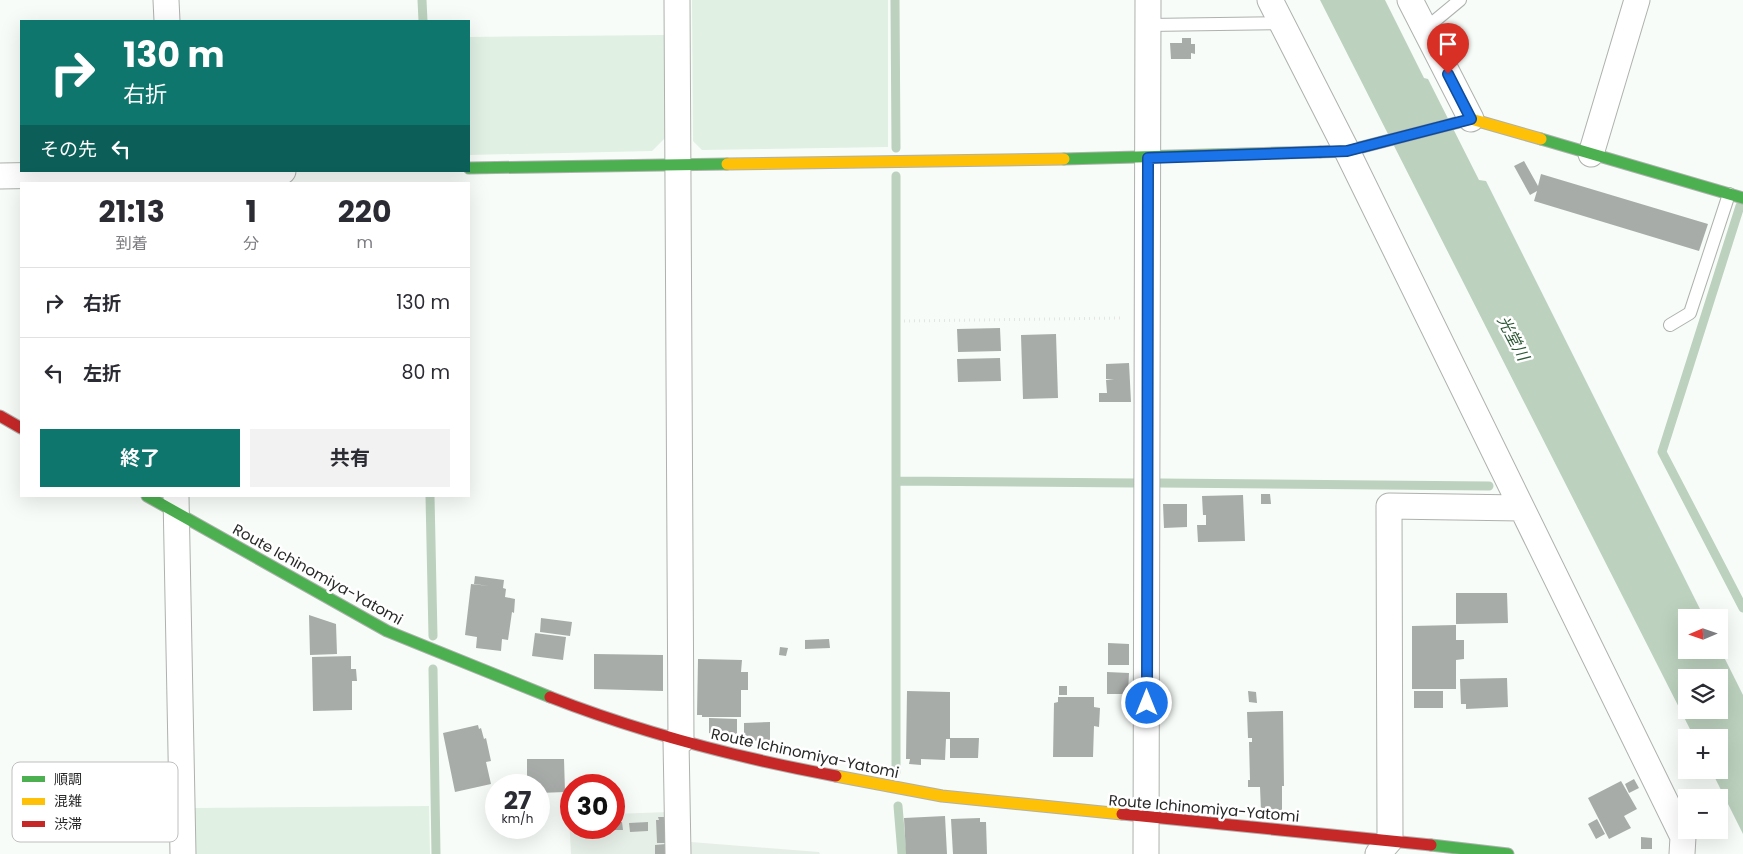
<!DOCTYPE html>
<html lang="ja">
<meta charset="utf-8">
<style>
:root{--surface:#fff;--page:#f2f2f3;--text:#2b2b33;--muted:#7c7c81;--line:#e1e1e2;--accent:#0f766e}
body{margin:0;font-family:Poppins,"Noto Sans JP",sans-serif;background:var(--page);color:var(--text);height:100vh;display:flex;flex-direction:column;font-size:19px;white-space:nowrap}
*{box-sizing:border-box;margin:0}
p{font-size:16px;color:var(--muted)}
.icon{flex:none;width:28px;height:28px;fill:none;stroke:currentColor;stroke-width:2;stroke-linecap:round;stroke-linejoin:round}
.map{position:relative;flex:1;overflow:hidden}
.side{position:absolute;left:20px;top:182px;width:450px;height:315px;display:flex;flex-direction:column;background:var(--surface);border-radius:0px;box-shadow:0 5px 20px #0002}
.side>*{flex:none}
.banner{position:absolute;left:20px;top:20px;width:450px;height:152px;border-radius:0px;box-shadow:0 5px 20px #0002;background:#0f766e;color:#fff;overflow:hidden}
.needle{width:32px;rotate:268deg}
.tools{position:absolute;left:1678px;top:609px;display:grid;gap:10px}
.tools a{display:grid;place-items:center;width:50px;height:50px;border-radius:0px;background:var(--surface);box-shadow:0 5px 20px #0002;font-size:25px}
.speed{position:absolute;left:485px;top:774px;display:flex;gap:10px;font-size:25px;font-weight:700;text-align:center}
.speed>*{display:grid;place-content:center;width:65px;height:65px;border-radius:50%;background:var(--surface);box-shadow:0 5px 20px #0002;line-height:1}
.speed small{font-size:12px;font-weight:400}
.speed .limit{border:8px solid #d22;background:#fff;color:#111}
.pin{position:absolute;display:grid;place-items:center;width:42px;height:42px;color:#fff;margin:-51px -21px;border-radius:50% 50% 50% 0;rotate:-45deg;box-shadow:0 0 5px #0007}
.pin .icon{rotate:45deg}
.me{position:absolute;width:55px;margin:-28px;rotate:0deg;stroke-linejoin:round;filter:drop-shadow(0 0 4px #0008)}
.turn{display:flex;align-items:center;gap:18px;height:105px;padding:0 20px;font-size:22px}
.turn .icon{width:65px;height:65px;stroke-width:2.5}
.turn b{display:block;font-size:35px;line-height:42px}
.then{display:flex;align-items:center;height:48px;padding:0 20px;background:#0003;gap:10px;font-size:19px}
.eta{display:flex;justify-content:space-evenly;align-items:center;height:85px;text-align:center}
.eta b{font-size:30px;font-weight:700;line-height:35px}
.button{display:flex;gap:10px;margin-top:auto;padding:10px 20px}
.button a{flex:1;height:58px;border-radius:0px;background:var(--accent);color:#fff;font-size:20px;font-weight:700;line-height:58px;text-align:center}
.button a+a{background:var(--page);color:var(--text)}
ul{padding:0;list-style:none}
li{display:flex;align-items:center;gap:15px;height:70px;padding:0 20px;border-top:1px solid var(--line)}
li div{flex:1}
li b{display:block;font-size:19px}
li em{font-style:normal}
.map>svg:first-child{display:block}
</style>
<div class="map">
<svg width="1743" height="854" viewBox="0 0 1743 854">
<rect width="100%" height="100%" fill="#f7fcf8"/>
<path fill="#e6efe7" d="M667 812 668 854H571L569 816H571V828H614V814Z
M691 842 819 852 820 854H691Z"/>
<path fill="#e0f0e3" d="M692 0H888V147L702 150 693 141Z
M665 35V138L652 151 469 155V37Z
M429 806 430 854H193V808Z"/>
<path fill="#bcd1be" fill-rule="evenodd" d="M1320 0H1385L1424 78 1428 79 1479 180 1486 181 1704 617 1686 618V650H1719V647L1743 695V834L1711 770H1719V738L1694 737ZM1686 678H1719V710H1686Z"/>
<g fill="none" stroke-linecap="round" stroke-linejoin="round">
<path stroke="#bcd1be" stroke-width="9" d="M422 0 423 21
M895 0 896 148
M896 176V772
M1740 206 1662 452 1743 608
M897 481 1134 483
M1161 483 1489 486
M430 496 433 636
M433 669 436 854
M898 806 902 854"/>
</g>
<path fill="#a8aca9" d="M1182 38H1191V44H1195V54L1191 53V59H1171L1170 43H1182Z
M1524 161 1538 186 1541 174 1708 224 1699 251 1534 201 1537 191 1530 195 1514 166Z
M1000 328 1001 351 958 352 957 329Z
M1056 334 1058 398 1023 399 1021 335Z
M1000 358 1001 381 958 382 957 359Z
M1129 363 1131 402H1099V393H1107L1106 380 1114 379H1106V364Z
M1261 494H1270L1271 504H1261Z
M1243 495 1245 541 1198 542 1197 525H1206V515H1203L1202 496Z
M1163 504H1187V527L1164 528Z
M475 576 504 580 503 588 506 589 505 597 515 599 514 613 512 612 508 640 502 639 501 651 476 648 477 637 465 635 471 584 489 586 474 584Z
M1456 593H1507L1508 623 1456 624Z
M309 615 336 624 337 654 310 655Z
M541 618 572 622 570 636 540 632Z
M1456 625V640H1464V659L1456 660V689H1412V626Z
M535 633 566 637 563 660 532 656Z
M829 639 830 648 805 649V640Z
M1108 643 1129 644V665H1108Z
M780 647 788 648 786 656 779 655Z
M594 654 663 655V691L594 689Z
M351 656V669H356L357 681H352V710L313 711 312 657Z
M698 659 742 660 741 672H748V690H741V717H702V715H697Z
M1107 672 1129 673 1128 694H1107Z
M1507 678 1508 707 1466 709V704H1461L1460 679Z
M1059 686H1067V695H1059Z
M907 691 950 692V739H946L945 760 921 759V765L909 764 910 759H906Z
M1248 691 1256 692 1257 703 1249 702Z
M1414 691H1443V708H1414Z
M1058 697H1094V707L1100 708 1099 727 1094 726 1093 757H1053L1054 703 1058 702Z
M1283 711 1284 786H1282V810L1261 811 1260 787H1248V780H1250L1249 742H1252V738H1248L1247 712Z
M709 718 737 719V740L709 733Z
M770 722V740L744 741V723Z
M478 725 479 729 481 728 484 739 486 738 491 761 486 762 491 784 455 792 443 733Z
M950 738H979L978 758H950Z
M527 759H564L565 792 539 793V785H527Z
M1634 779 1639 788 1629 793 1625 784Z
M1621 781 1637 809 1624 816 1631 828 1609 839 1588 798Z
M945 816 947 854H906L904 818Z
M658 817H665V820H666L667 843H657L656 820H659Z
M980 818V822H986L987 854H953L951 819Z
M1597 819 1605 834 1596 839 1588 824Z
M614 822H622L623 830H605V828H614Z
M648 822V831L630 832 629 823Z
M1641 837 1652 838V849H1641Z
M666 844V854H655V845Z"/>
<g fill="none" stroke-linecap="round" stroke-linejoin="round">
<defs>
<path id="lane" d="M1148 25 1281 23
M1425 29 1460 0
M1670 325 1690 313 1729 194"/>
<path id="street" d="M166 0 167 21
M677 0 681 741
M1270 0 1347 151 1683 837 1682 854
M1410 0 1471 119
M1591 154 1637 0
M0 176 283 171
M176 496 183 854
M676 740 678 854
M1146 854 1148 0
M1378 854 1390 840 1389 506 1521 508"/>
<path id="fast" d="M1541 139 1743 198
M1064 159 1320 152
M469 168 727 164
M147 496 387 631 550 697
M1431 845 1508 854"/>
<path id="slow" d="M1320 152 1347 151 1471 119 1541 139
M727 164 1064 159
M836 776 942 796 1122 814"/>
<path id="jam" d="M0 416 21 428
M550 697C642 733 739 758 836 776
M1122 814 1431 845"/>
</defs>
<use href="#lane" stroke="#aeb1ae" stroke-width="14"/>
<use href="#street" stroke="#aeb1ae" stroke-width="27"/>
<use href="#fast" stroke="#aeb1ae" stroke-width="13"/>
<use href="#slow" stroke="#aeb1ae" stroke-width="13"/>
<use href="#jam" stroke="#aeb1ae" stroke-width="13"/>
<path stroke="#e4e6e4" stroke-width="3" stroke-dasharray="1 4" stroke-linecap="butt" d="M904 321 1121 318"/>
<use href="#lane" stroke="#fefffe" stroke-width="12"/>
<use href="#street" stroke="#fefffe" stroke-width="25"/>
<use href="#fast" stroke="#4caf50" stroke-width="11"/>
<use href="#slow" stroke="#ffc107" stroke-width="11"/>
<use href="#jam" stroke="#c62828" stroke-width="11"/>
</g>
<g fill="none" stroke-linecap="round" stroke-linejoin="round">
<defs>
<path id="route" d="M1147 703 1148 158 1347 151 1471 119 1448 74"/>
</defs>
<use href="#route" stroke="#114b97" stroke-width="12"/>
<use href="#route" stroke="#1a73e8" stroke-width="9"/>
</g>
<g text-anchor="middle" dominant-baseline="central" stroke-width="5" stroke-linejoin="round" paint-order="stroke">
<g font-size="15" fill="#272927" stroke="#fff">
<text transform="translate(318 574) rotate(29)">Route Ichinomiya-Yatomi</text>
<text transform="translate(805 753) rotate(12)">Route Ichinomiya-Yatomi</text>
<text transform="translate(1204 808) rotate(5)">Route Ichinomiya-Yatomi</text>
</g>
<g font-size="16" font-style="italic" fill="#2c5835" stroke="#fff">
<text transform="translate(1513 338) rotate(62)">光堂川</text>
</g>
</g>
<rect x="12" y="762" width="166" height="80" rx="8" fill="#fff" stroke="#bebfbe" stroke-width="1"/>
<rect x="22" y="776" width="23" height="6" fill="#4caf50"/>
<rect x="22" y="798" width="23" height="7" fill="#ffc107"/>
<rect x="22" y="821" width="23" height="6" fill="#c62828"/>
<g font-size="14" fill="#272927">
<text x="54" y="784">順調</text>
<text x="54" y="806">混雑</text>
<text x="54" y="829">渋滞</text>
</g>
</svg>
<div class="tools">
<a><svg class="needle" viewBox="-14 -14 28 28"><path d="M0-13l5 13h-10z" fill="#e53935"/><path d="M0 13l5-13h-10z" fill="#7c7c81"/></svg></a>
<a><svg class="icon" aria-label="layers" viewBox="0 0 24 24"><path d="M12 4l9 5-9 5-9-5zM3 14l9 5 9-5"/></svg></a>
<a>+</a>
<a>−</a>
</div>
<div class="speed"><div>27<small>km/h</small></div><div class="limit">30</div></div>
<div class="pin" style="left:1448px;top:74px;background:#d93025"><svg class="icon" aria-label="arrive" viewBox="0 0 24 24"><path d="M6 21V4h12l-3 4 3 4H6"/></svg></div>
<svg class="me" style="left:1147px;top:703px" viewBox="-20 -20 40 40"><circle r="17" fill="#1a73e8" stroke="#fff" stroke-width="3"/><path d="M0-11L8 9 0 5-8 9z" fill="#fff"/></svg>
<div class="banner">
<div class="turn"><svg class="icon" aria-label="right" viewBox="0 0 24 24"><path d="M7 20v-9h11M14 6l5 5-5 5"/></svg><div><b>130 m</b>右折</div></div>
<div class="then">その先<svg class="icon" aria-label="left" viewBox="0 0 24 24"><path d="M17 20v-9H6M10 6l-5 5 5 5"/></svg></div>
</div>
<section class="side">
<div class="eta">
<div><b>21:13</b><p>到着</p></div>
<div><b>1</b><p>分</p></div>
<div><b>220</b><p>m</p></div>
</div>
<ul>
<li><svg class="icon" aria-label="right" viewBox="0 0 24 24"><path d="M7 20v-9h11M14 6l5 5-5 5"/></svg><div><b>右折</b></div><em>130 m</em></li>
<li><svg class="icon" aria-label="left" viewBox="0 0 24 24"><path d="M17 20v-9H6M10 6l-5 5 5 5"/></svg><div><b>左折</b></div><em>80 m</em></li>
</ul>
<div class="button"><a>終了</a><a>共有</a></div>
</section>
</div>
